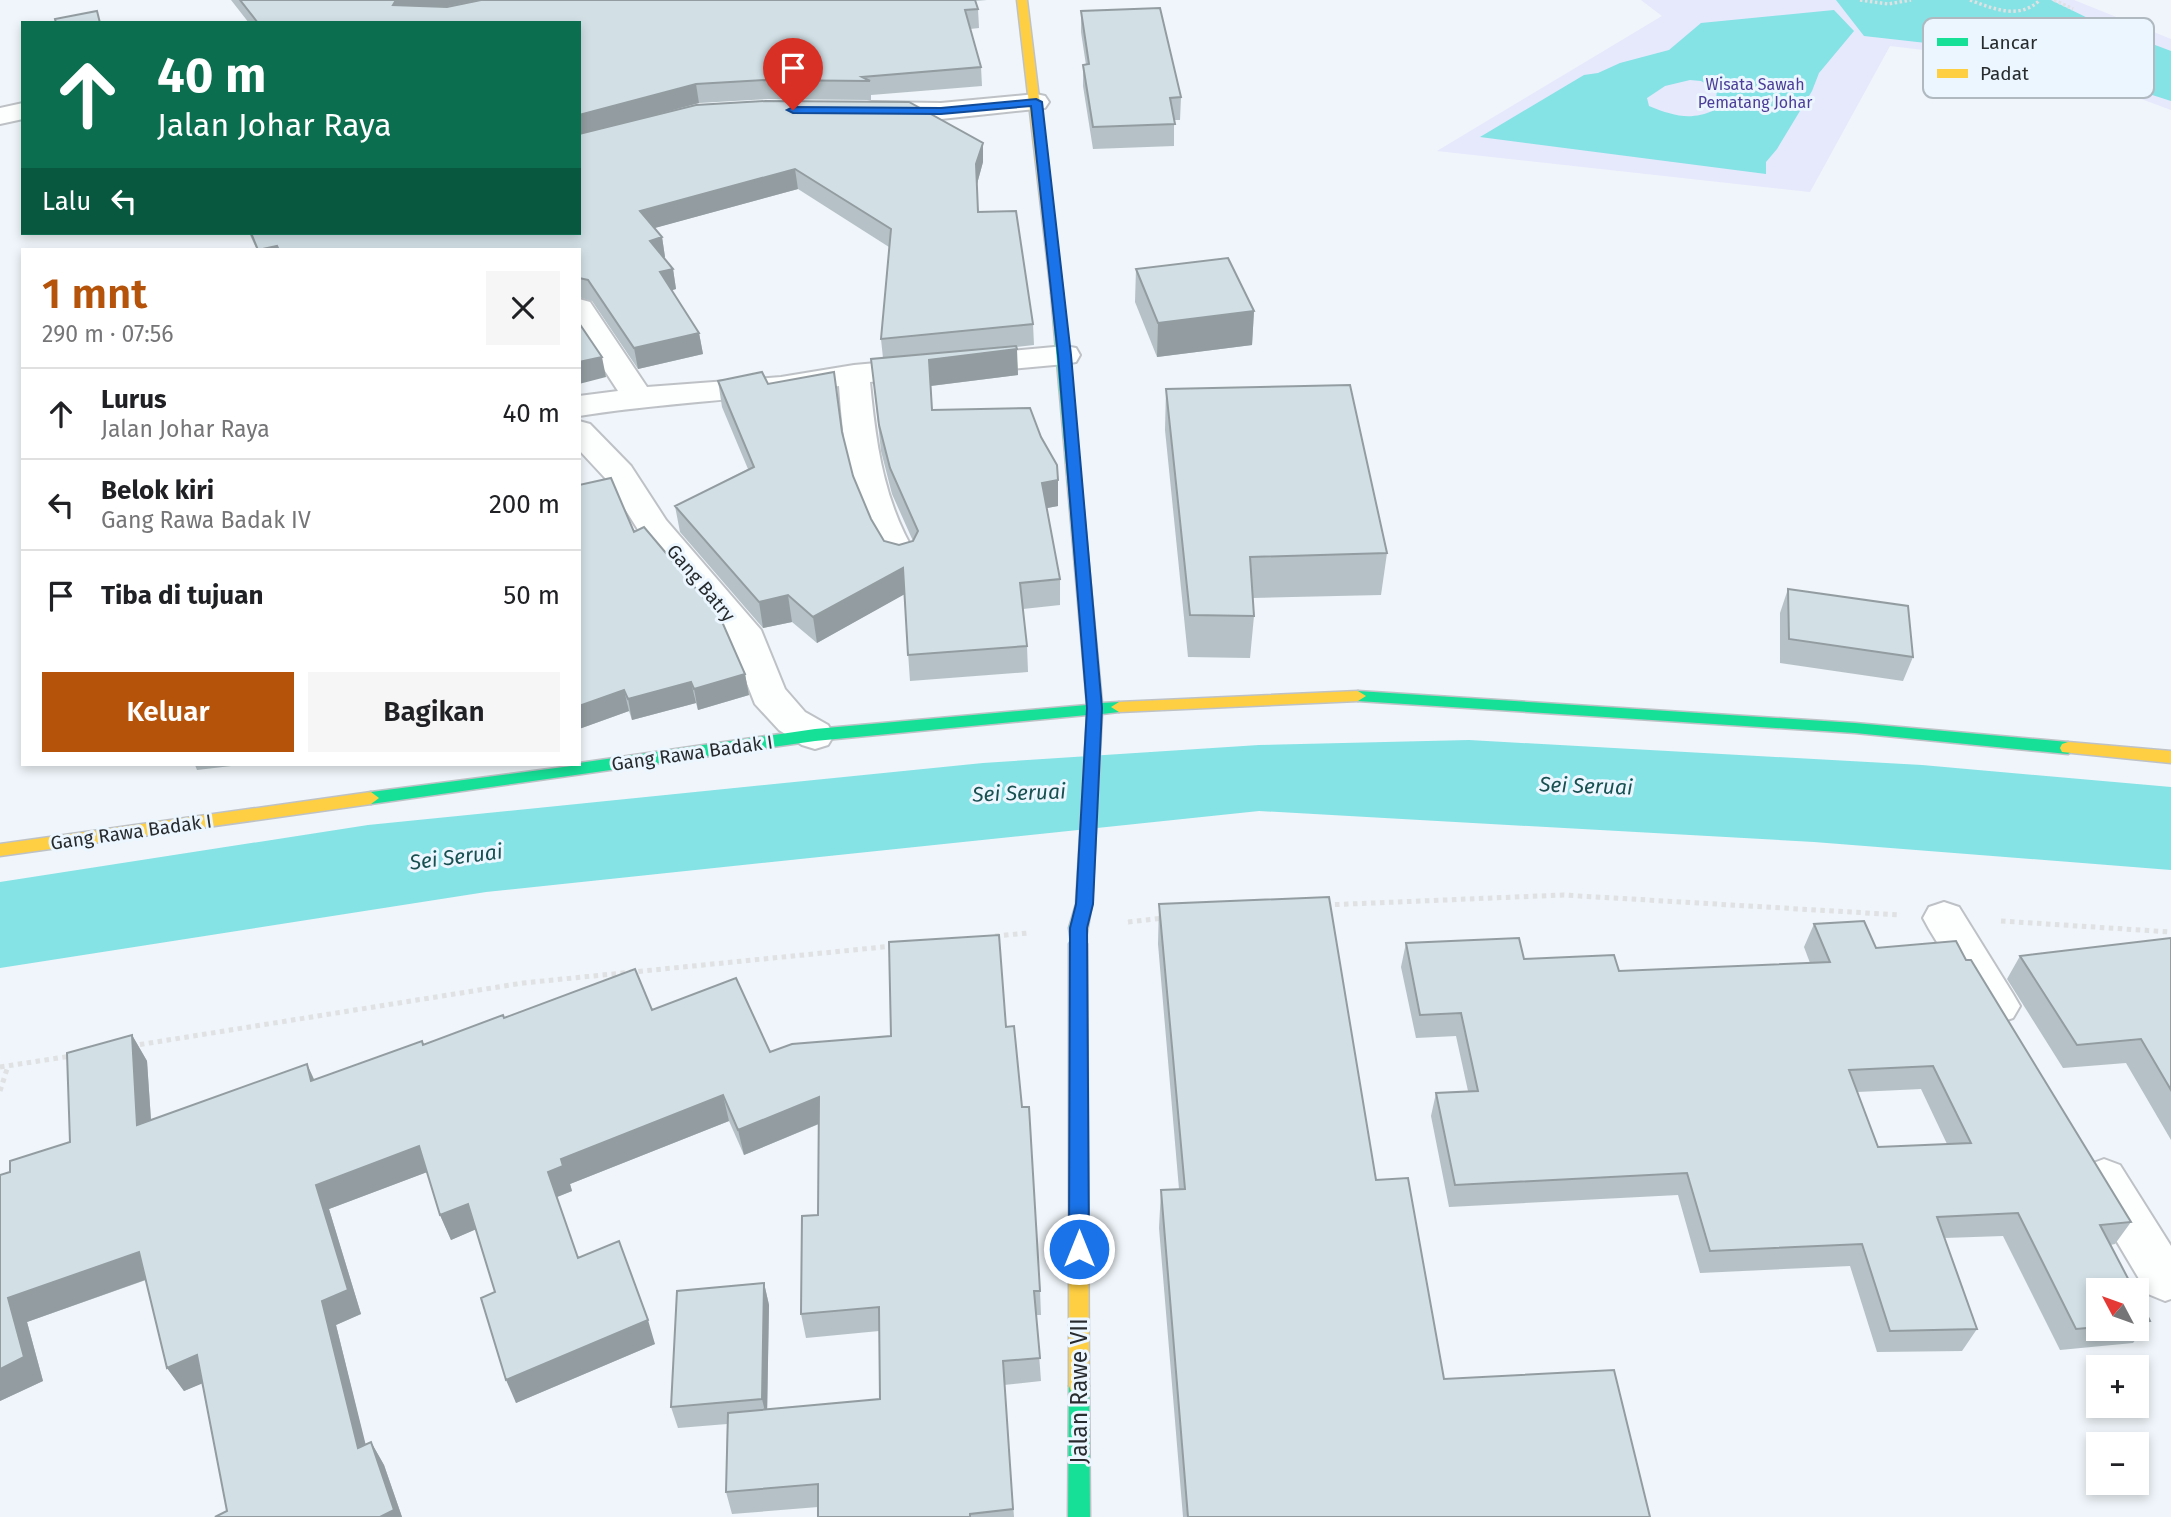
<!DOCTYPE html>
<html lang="id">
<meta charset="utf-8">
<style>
:root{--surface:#fff;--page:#f6f6f6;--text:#202124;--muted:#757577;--line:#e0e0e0;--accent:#b45309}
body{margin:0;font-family:"Fira Sans",sans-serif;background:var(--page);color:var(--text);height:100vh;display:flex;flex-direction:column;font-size:26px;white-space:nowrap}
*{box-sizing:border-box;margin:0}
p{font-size:23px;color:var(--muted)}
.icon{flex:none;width:38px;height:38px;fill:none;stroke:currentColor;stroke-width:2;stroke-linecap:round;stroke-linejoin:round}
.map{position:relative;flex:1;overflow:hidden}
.panel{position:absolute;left:21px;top:248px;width:560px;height:518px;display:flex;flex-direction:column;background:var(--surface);border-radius:0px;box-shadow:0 4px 10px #0003}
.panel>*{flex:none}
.guide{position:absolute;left:21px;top:21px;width:560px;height:214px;border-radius:0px;box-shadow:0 4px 10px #0003;background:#0b6e4f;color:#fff;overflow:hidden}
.needle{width:46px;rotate:311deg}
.tools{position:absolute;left:2086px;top:1278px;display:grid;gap:14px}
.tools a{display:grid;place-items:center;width:63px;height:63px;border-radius:0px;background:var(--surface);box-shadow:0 4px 10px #0003;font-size:35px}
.pin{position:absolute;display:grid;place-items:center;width:60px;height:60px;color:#fff;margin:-72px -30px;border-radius:50% 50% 50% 0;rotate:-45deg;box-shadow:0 0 7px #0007}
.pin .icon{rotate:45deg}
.me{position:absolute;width:77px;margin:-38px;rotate:0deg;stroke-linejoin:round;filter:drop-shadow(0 0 5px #0008)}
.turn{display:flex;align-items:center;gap:24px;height:147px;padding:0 21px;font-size:32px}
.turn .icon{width:91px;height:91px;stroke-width:2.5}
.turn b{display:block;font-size:49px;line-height:60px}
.then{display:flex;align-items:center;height:66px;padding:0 21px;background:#0003;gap:14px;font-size:26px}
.round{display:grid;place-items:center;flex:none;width:74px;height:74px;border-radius:0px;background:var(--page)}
.head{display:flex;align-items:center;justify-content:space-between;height:119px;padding:0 21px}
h1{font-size:42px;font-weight:600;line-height:52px;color:var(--accent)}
.primary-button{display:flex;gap:14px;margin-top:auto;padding:14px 21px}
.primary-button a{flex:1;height:80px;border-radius:0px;background:var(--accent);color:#fff;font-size:28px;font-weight:600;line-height:80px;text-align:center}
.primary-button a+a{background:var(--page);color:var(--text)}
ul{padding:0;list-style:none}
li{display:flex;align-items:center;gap:21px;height:91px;padding:0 21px;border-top:2px solid var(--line)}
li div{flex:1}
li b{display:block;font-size:26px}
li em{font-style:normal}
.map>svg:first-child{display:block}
</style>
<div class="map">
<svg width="2171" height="1517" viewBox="0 0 2171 1517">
<rect width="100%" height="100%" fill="#eff5fa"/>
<path fill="#e6e8fc" d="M1641 0H2074L2171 39V110L2050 65 1890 46 1810 192 1437 151 1662 16Z"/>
<path fill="#85e2e5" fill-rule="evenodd" d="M1836 0H2051L2102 25 2171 51V101L2024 54 1864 36Z
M1834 10 1854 31 1819 73 1812 91 1777 149 1766 162V174L1480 137 1584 75 1598 73 1620 63 1669 50 1701 23ZM1690 80 1701 81 1717 90 1715 110C1690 121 1674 116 1649 106L1647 98 1665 86Z
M1469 740 1922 765 2171 787V870L1814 842 1259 811 486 892 0 968V882L368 825 983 763 1259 745Z"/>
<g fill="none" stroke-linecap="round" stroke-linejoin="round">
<defs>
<path id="street" d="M1036 94 1045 96 1049 102 1045 108 941 119 872 118 863 116 859 110 863 104 872 102 941 103Z
M23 103V119L0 124V108Z
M579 299 590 302 647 387 781 377 854 365 1065 346 1076 348 1080 355 1076 362 1065 364 870 382C876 445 884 504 918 558L913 566 901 569 889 566C851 507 844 454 839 386 753 400 666 402 579 416V396L618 391 579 331Z
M579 421 590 424 631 466 666 520 761 630 785 689 805 712 828 725 834 735 828 745 815 749 802 745 779 730 755 704 731 643 642 536 606 479 579 450Z
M1944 902 1959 907 2013 994 2020 1006 2013 1018 1998 1023 1983 1018 1929 929 1923 918 1929 907Z
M2104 1159 2120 1165 2171 1246V1299L2165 1301 2148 1294 2088 1193 2081 1179 2088 1165Z"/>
<path id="fast" d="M1057 289 1063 293 1102 703 1119 702 1127 707 1119 712 1102 714 1092 904 1084 949 1078 951 1072 949 1069 928 1076 904 1087 715 815 741 371 804 365 802 363 798 365 794 371 792 579 765V763L815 729 1087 705 1051 293Z
M1358 691 1855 723 2068 742 2076 748 2068 754 1855 733 1358 701 1350 696Z
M1079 1376 1086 1379 1089 1386 1090 1517H1068L1069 1386 1072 1379Z"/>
<path id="slow" d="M1017 0H1027L1063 293 1057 297 1051 293Z
M1358 691 1366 696 1358 701 1119 712 1111 707 1119 702Z
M2068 742 2171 751V763L2062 752 2060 748 2062 744Z
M371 792 379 798 371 804 0 856V844Z
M1078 937 1084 939 1087 944 1089 1386 1086 1393 1079 1396 1072 1393 1069 1386V944L1072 939Z"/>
</defs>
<use href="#street" stroke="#bec2c6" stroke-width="4"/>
<use href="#fast" stroke="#bec2c6" stroke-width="3"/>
<use href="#slow" stroke="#bec2c6" stroke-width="3"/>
<path stroke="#dfe1e2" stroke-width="3.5" stroke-dasharray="2.5 2.5" stroke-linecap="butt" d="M1860 0 1888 4 1911 0
M1970 0C1994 9 2019 20 2040 0
M2054 0 2073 9"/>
<path stroke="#dfe1e2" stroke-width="5" stroke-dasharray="4.5 4.5" stroke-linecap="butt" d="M1326 905 1563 895 1901 915
M2001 921 2171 932
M1128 922 1164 918
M995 936 1028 933
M131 1046 523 983 893 946
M0 1067 71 1056
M0 1091 8 1066"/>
<use href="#street" fill="#fdfefe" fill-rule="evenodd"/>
<use href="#fast" fill="#16e098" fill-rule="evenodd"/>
<use href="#slow" fill="#ffcf43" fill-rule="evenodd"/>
</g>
<path fill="#b5c1c6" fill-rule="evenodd" d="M231 0H987L975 1 978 9 979 28 970 29 981 67 982 86 871 95V100L768 99 699 103 633 121 983 162 977 184 978 212 1033 324 1034 345 1016 347 1018 375 931 386 932 410 1058 506 1047 508 1060 579V605L1023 609 1027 646 1028 672 910 681 904 594 817 643 792 622 763 628 680 532 675 506 748 469 722 407 718 381 768 384 842 432 853 476 871 519 884 541 899 545 913 541 892 494 881 451 871 359 883 358 881 339 889 247 798 189 654 228 662 237 665 257 664 258 673 269 676 289 671 290 699 333 703 354 638 369 592 301 579 297V250H257L249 233H579V23H249Z
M1081 11 1181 97 1180 120H1174V146L1093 149 1083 86V65H1086L1081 32Z
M1136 269 1254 311 1252 345 1157 357 1135 302Z
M1166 389 1387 553 1381 595 1253 598 1254 616 1250 658 1188 657 1165 430Z
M634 532 745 674 749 695 698 710 696 703 632 720 629 711 579 729Z
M1788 589 1913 657 1903 681 1780 663V613Z
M195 765H240L197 770Z
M1159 904 1376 1180 1444 1379 1650 1517H1183L1159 1228 1161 1190 1179 1189 1158 944Z
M1814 924 1876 948 1966 960 2131 1222 2115 1244 2110 1245 2098 1290V1328H2137V1295L2150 1321 2133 1343 2060 1350 2003 1236 1944 1238 1977 1329 1962 1351 1877 1352 1850 1266 1700 1273 1678 1195 1449 1207 1431 1116 1436 1093 1468 1091 1456 1036 1416 1038 1401 967 1406 943 1619 971 1810 963 1804 947ZM1921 1089 1947 1144 1878 1147 1857 1092Z
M2171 938V1140L2126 1063 2063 1068 2007 979 2020 956Z
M652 1010 770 1052 1006 1027 1022 1107 1040 1291 1041 1315H1036L1041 1381 1004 1385 1014 1517H818V1507L732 1514 726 1492 727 1424 678 1428 671 1407 764 1283 769 1305 767 1409 880 1399 879 1331 806 1338 801 1314 818 1215 819 1124 744 1155 729 1121 570 1184 572 1191 557 1197 578 1258 655 1344 516 1403 495 1292 476 1229 451 1240 440 1215 427 1172 329 1209 361 1314 336 1325 365 1444 371 1442 384 1465 402 1517H215L227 1511 202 1383 184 1391 167 1368 146 1280 27 1322 43 1381 0 1401V1175L10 1172 70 1142 132 1035 147 1061 151 1120 315 1080 504 1018Z"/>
<path fill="#939da1" d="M396 0H479L402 15 393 5Z
M696 84 699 103 579 135V115Z
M983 143V162L977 184 976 164Z
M795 169 798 189 644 231 640 211Z
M662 237 665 257 654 261 650 241Z
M277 246 278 250H260Z
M673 269 676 289 663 293 660 272Z
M1254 311 1252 345 1157 357 1158 323Z
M699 333 703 354 638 369 634 348Z
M1017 349 1018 375 930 386 929 360Z
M602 357 606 377 579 384V362Z
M1058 480V506L1042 509V483Z
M903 568 905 594 817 643 813 617Z
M788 595 792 622 763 628 759 602Z
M745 674 749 695 698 710 694 689Z
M691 682 696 703 632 720 628 699Z
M624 690 629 711 579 729V706Z
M132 1035 147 1061 153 1151 137 1125Z
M307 1064 319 1090 311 1081Z
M723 1095 729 1121 570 1184 572 1191 557 1197 548 1172 561 1159Z
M819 1097 823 1122 744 1155 738 1130Z
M419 1146 430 1171 329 1209 361 1314 336 1325 372 1470 358 1448 322 1301 316 1185Z
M468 1204 479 1228 451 1240 440 1215Z
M139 1252 156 1276 27 1322 43 1381 0 1401V1369L8 1298Z
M764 1283 769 1305 767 1420 762 1399Z
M648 1320 655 1344 516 1403 506 1380Z
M197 1355 213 1379 184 1391 167 1368Z
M371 1442 384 1465 402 1517H380Z"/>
<path fill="#d2e0e6" stroke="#939da1" stroke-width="2" fill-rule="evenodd" d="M240 0H396L393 5 447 7 481 0H975L978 9 965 10 981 67 862 77 870 81 765 80 696 84 579 115V23H258Z
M1160 8 1181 97 1170 98 1175 124 1093 127 1083 65 1089 64 1081 11Z
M97 11 100 23H56L55 19Z
M766 101 909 102 983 143 976 164 978 212 1016 211 1033 324 881 339 891 229 795 169 640 211 662 237 650 241 673 269 660 272 699 333 634 348 588 280 579 278V250H279L277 246 258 250 251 233H579V134L696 105Z
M1228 258 1254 311 1158 323 1136 269Z
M579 323 602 357 579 362Z
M1016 346 1017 349 929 360 932 410 1030 408 1041 437 1057 465 1058 480 1042 483 1060 579 1020 583 1027 646 908 655 903 568 813 617 788 595 759 602 675 506 754 467 718 381 762 372 768 384 834 372 842 432 853 476 871 519 884 541 899 545 913 541 918 531 890 468 879 425 871 359Z
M1350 385 1387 553 1250 557 1254 616 1190 615 1166 389Z
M611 478 634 532 644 527 720 617 745 674 694 689 691 682 628 699 624 690 579 706V485Z
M1788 589 1908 606 1913 657 1789 639Z
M1329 897 1376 1180 1408 1178 1444 1379 1614 1370 1650 1517H1188L1161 1190 1185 1189 1159 904Z
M1864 921 1876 948 1956 941 1966 960H1971L2131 1222 2100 1225 2134 1290H2098V1327L2076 1329 2018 1213 1937 1217 1977 1329 1890 1331 1862 1244 1710 1251 1687 1173 1455 1185 1436 1093 1478 1091 1461 1013 1420 1015 1406 943 1519 938 1524 959 1614 955 1619 971 1830 962 1814 924ZM1933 1066 1971 1143 1878 1147 1849 1070Z
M999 935 1006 1027 1014 1026 1022 1107H1029L1040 1291H1034L1040 1358 1003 1361 1013 1509 970 1514V1517H818V1484L726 1492 728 1413 880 1399 879 1307 801 1314 802 1216 818 1215 819 1097 738 1130 723 1095 561 1159 563 1166 548 1172 578 1258 619 1241 648 1320 506 1380 481 1298 495 1292 468 1204 440 1215 419 1146 316 1185 348 1290 322 1301 358 1448 371 1442 394 1510 380 1517H215L227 1511 197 1355 167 1368 139 1252 8 1298 24 1357 0 1369V1175L10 1172V1161L70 1142 67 1053 132 1035 137 1125 307 1064 311 1081 422 1041 423 1045 503 1015 504 1018 635 969 652 1010 736 978 770 1052 792 1044 891 1036 889 942Z
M2171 938V1090L2141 1039 2077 1045 2020 956Z
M764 1283 762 1399 671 1407 677 1291Z
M2137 1295 2150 1321 2137 1323Z"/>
<path fill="#1a73e8" stroke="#114b97" stroke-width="2" d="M1036 99 1042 102 1071 355 1102 708 1093 904 1087 928 1089 1249 1086 1256 1079 1258 1072 1256 1069 1249 1070 928 1076 904 1087 708 1058 355 1031 106 941 114 793 113 787 110 793 107 941 108Z"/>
<g text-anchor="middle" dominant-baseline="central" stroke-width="6" stroke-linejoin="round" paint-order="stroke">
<g font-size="16" fill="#4c3d98" stroke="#ebf6fe">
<text x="1755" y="84">Wisata Sawah<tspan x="1755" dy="18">Pematang Johar</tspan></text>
</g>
<g font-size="19" fill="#272b2e" stroke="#ebf6fe">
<text transform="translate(701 583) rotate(50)">Gang Batry</text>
<text transform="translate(692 753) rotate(-8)">Gang Rawa Badak I</text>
<text transform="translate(131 832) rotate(-8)">Gang Rawa Badak I</text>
</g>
<g font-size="21" font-style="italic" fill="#185051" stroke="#ebf6fe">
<text transform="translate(1586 786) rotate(2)">Sei Seruai</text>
<text transform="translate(1019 793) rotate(-2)">Sei Seruai</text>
<text transform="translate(456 857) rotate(-7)">Sei Seruai</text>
</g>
<g font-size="23" fill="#272b2e" stroke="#ebf6fe">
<text transform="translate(1079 1391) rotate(-90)">Jalan Rawe VII</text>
</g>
</g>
<rect x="1923" y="18" width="231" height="80" rx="10" fill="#ebf6fe" stroke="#b0b9c0" stroke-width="2"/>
<rect x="1937" y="38" width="31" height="8" fill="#16e098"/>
<rect x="1937" y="69" width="31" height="9" fill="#ffcf43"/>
<g font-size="19" fill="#272b2e">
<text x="1980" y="49">Lancar</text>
<text x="1980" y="80">Padat</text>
</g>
</svg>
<div class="tools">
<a><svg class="needle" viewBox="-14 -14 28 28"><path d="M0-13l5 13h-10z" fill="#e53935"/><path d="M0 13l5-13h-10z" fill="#757577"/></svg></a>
<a>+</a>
<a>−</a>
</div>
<div class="pin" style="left:793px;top:110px;background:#d93025"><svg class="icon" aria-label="arrive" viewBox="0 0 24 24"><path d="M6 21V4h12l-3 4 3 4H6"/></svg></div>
<svg class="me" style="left:1079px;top:1249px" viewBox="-20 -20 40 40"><circle r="17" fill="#1a73e8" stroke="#fff" stroke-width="3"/><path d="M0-11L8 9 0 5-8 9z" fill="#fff"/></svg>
<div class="guide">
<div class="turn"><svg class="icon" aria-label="ahead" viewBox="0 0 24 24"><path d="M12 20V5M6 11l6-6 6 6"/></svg><div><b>40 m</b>Jalan Johar Raya</div></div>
<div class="then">Lalu<svg class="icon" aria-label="left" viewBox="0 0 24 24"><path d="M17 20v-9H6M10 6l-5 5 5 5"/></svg></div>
</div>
<section class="panel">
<div class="head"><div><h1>1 mnt</h1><p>290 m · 07:56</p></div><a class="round"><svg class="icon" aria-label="close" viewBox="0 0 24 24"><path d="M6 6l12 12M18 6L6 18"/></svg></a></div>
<ul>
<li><svg class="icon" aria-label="ahead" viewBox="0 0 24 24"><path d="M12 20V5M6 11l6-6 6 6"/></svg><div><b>Lurus</b><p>Jalan Johar Raya</p></div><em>40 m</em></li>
<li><svg class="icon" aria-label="left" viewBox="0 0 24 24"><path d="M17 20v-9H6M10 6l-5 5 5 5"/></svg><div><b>Belok kiri</b><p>Gang Rawa Badak IV</p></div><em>200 m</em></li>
<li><svg class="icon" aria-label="arrive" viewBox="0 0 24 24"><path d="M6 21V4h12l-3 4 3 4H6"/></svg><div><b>Tiba di tujuan</b></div><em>50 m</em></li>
</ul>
<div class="primary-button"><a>Keluar</a><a>Bagikan</a></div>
</section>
</div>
